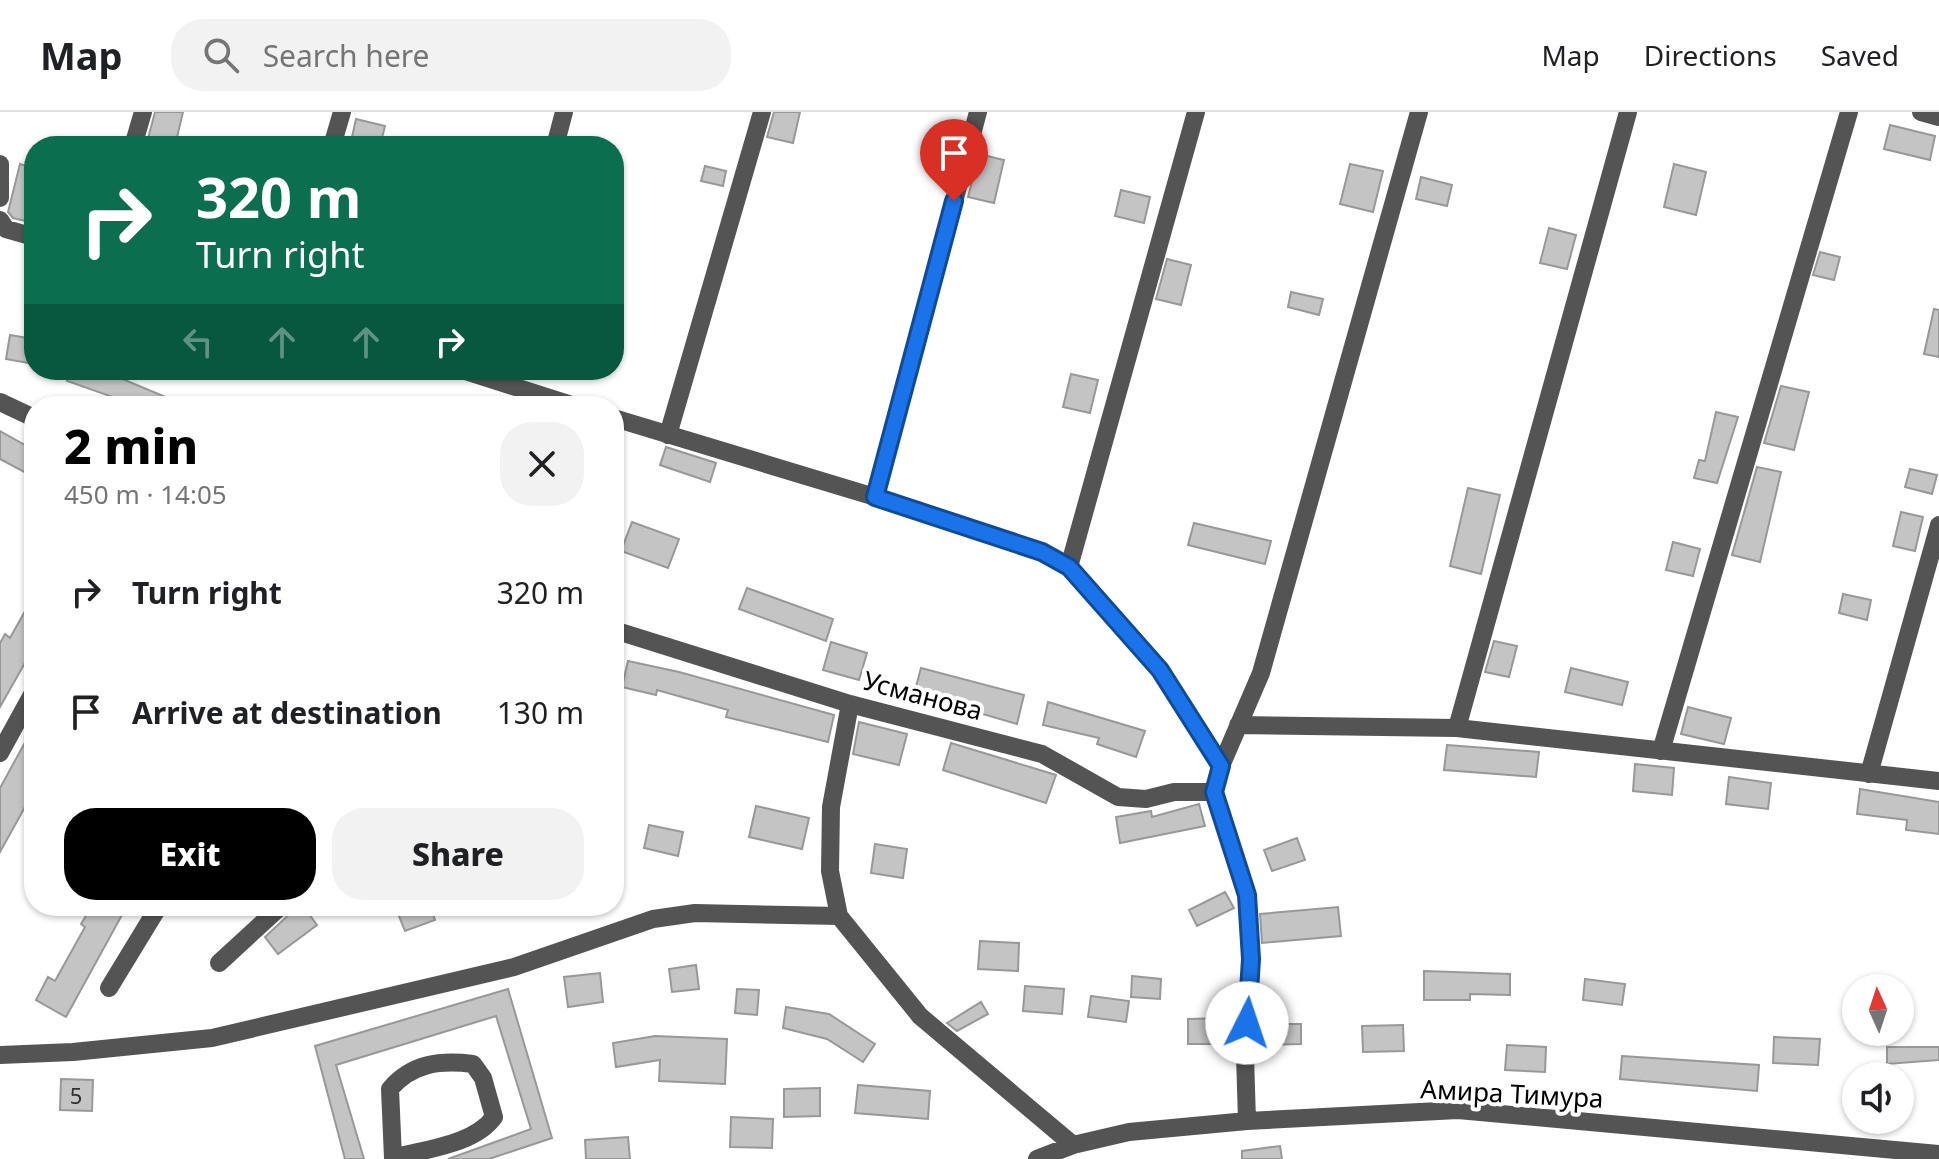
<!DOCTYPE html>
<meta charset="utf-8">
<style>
:root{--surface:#fff;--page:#f2f2f2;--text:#202124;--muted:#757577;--line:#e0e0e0;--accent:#000}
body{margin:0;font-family:"Noto Sans",sans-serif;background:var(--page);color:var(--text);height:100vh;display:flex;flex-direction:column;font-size:30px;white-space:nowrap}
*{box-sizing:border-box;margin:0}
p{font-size:26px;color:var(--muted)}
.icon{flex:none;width:44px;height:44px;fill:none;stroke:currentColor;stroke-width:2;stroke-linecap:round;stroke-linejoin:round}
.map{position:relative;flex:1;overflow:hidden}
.side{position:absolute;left:24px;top:284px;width:600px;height:520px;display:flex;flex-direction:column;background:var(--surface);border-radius:32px;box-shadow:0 2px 6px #0004}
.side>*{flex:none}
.hud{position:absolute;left:24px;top:24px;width:600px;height:244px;border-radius:32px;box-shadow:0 2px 6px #0004;background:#0b6e4f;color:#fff;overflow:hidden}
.needle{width:52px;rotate:357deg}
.fabs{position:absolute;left:1842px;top:862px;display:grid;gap:16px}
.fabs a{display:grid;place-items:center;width:72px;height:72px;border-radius:50%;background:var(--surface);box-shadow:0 2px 6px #0004;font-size:40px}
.pin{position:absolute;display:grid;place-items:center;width:68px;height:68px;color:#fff;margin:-82px -34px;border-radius:50% 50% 50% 0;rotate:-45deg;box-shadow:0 0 8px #0007}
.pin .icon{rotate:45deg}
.me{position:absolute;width:88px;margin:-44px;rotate:4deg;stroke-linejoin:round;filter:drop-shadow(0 0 6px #0008)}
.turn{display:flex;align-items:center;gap:28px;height:168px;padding:0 40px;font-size:36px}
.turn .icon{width:104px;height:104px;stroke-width:2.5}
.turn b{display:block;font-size:56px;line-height:68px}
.lanes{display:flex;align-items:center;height:76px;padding:0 40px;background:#0003;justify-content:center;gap:40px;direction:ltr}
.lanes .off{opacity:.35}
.round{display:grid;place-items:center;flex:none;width:84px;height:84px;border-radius:32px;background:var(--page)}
.overview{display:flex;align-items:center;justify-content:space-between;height:136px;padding:0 40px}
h1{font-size:48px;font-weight:800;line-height:60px;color:var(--accent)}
.button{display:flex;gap:16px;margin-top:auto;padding:16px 40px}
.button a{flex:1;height:92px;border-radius:32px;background:var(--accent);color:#fff;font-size:32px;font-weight:800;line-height:92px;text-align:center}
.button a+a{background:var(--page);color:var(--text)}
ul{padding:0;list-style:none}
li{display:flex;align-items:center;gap:24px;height:120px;padding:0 40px}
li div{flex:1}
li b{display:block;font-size:30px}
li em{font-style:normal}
header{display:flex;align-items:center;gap:48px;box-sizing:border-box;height:112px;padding:0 40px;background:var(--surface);border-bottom:2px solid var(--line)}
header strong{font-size:38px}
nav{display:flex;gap:44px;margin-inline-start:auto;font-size:28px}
.search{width:560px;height:72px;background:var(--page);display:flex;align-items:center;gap:20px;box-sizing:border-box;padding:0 28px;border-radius:32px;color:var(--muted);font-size:30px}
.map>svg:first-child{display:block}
</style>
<header>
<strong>Map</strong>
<div class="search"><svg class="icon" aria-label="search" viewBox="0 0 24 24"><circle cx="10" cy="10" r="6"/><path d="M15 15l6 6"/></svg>Search here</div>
<nav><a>Map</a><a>Directions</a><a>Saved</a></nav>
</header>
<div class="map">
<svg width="1939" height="1047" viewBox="0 0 1939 1047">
<rect width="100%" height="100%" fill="#fff"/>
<path fill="#c4c4c4" stroke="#989898" stroke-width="2" d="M155 0H183L175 34H146Z
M774 0H800L793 31 767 25Z
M356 7 385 14 380 34H350Z
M1890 13 1935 24 1930 48 1884 37Z
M979 42 1004 48 994 91 968 85Z
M20 52 34 56V111L13 106 8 100Z
M1350 52 1383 59 1373 100 1340 92Z
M1674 52 1706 60 1696 103 1664 95Z
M705 54 726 59 723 74 701 69Z
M1421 65 1452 73 1447 94 1416 87Z
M1121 78 1150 85 1144 111 1115 104Z
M1549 116 1576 123 1567 157 1540 151Z
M1820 140 1840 145 1834 168 1813 163Z
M1167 147 1191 153 1181 193 1156 187Z
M1291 180 1323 187 1319 203 1288 195Z
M1934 197 1939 198V245L1924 242Z
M10 223 34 227V252L6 247Z
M71 258H101L187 294H129L130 291 67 269Z
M1071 262 1098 268 1090 301 1063 295Z
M1781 274 1809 280 1794 338 1764 331Z
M1716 300 1738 305 1717 371 1694 366 1699 348 1705 349Z
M0 319 34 338V352L28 362 0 347Z
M666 335 716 351 710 370 660 353Z
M1757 355 1781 360 1760 450 1732 443Z
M1910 357 1937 363 1932 382 1905 375Z
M1468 376 1500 383 1481 462 1450 454Z
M1901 400 1923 405 1915 439 1893 434Z
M632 410 679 427 668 456 621 439Z
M1194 411 1271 429 1265 452 1188 433Z
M1673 430 1700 437 1693 464 1666 458Z
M747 476 833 507 826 529 739 497Z
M1843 482 1871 488 1867 508 1839 501Z
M34 483V535L0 595V531L5 522 10 526Z
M1494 529 1517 534 1509 565 1485 560Z
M831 530 867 541 859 568 823 558Z
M628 549 679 560 834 603 828 630 726 605 728 598 657 578 656 583 622 575Z
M921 556 1024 583 1017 612 914 582Z
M1571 556 1628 570 1622 593 1565 580Z
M1048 590 1145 619 1136 645 1097 632 1099 626 1043 613Z
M1688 595 1731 606 1724 632 1681 622Z
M859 610 907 622 899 653 853 642Z
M34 614V669L26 683 30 686 0 740V676Z
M951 631 1056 663 1046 691 943 658Z
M1447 633 1539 640 1536 665 1444 658Z
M1635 652 1674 656 1672 683 1633 679Z
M1729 665 1771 671 1768 697 1726 692Z
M1860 677 1939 690V722L1906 718 1907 708 1857 702Z
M1199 692 1205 714 1120 731 1116 705 1151 699 1152 705Z
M756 694 809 706 802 737 749 725Z
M649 713 683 720 678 744 644 736Z
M1297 726 1305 748 1272 759 1264 738Z
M875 732 907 737 903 766 871 761Z
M1225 780 1234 796 1197 814 1189 798Z
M92 794H105L122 803 66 905 36 888 48 865 55 869 85 815 81 812Z
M298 794H303L317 813 278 842 265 825Z
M395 794H430L435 808 405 819Z
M1338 795 1341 824 1262 831 1260 802Z
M980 829 1019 831 1018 859 978 857Z
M696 853 699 877 672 880 669 857Z
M1424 859 1510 862V883L1470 882V888H1424Z
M600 861 603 890 568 895 564 865Z
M1132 864 1161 867 1160 887 1131 885Z
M1585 867 1625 872 1622 893 1583 888Z
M1025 874 1064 877 1062 902 1023 899Z
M508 877 552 1026 489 1047H448L531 1017 496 904 336 953 364 1047H345L315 934Z
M737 877 759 878 757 903 735 901Z
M1091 884 1129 889 1126 910 1088 905Z
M981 890 988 902 957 919 947 911Z
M786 895 829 902 875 932 863 950 827 927 783 916Z
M1226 906 1227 932H1188V907Z
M1259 912H1301V932L1258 933Z
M1403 913 1404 939 1363 940 1362 914Z
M655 924 727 927 725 972 659 969 660 948 616 955 613 931Z
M1774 925 1820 927 1818 953 1773 951Z
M1507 933 1546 935 1545 960 1505 958Z
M1887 935H1939V948L1887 952Z
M1622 944 1759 953 1757 979 1620 967Z
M61 967 93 968 92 999 60 998Z
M858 973 930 979 928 1007 855 1001Z
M820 976V1004L784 1005V977Z
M731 1005 773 1007 772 1036 730 1035Z
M628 1025 630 1047H586L585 1028Z
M1280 1034 1282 1047H1242V1039Z"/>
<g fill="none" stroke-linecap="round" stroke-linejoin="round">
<path stroke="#545454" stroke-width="18" d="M1921 0 1939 5
M133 34 143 0
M332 34 342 0
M555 34 564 0
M0 52V86
M0 108 6 117 34 125
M462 258 575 294
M0 290 34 306
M614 306 875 385 1042 440 1069 455 1160 558 1221 654
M668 323 762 0
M875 385 978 0
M1069 455 1196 0
M614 518 850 592 1042 642 1118 685 1146 687 1174 680H1214
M850 592 831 695 830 759 839 804 920 904 1073 1033
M1238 613 1457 616 1939 669
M1457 616 1628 0
M1661 639 1849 0
M0 641 34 579
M1869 662 1939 413
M219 851 281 794
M109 876 159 794
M0 943 73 940 212 926 514 855 653 807 695 801 839 804
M1247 1009 1245 943 1251 847 1247 783 1214 680 1221 654 1261 561 1419 0
M393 1046C425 1037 474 1033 494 1005L483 966 473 952C440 948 412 951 390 977L393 1046V1047
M1037 1047 1073 1033 1129 1020 1247 1009 1458 998 1939 1042"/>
</g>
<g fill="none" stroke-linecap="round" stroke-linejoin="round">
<defs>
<path id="route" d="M954 89 875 385 1042 440 1069 455 1160 558 1221 654 1214 680 1247 783 1251 847 1247 911"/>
</defs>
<use href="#route" stroke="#114b97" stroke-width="20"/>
<use href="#route" stroke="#1a73e8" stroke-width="14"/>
</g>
<g text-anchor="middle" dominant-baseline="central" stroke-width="8" stroke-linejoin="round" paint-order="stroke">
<g font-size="22" fill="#313131">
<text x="76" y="983">5</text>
</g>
<g font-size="26" fill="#000" stroke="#fff">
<text transform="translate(923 583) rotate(15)">Усманова</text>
<text transform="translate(1512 981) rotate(3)">Амира Тимура</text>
</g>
</g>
</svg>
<div class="fabs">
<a><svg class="needle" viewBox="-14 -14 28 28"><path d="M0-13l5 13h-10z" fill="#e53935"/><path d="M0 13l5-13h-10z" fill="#757577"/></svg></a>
<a><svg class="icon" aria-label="sound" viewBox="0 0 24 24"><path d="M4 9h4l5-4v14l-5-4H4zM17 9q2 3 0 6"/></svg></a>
</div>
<div class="pin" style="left:954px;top:89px;background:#d93025"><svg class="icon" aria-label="arrive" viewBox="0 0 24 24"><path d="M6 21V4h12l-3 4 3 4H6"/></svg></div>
<svg class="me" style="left:1247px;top:911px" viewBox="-20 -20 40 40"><circle r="19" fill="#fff"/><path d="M0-13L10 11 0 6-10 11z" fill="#1a73e8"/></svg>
<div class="hud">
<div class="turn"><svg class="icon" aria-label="right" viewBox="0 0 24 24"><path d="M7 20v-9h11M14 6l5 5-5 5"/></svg><div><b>320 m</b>Turn right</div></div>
<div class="lanes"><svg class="icon off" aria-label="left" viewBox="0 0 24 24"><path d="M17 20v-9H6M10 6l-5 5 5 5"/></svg><svg class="icon off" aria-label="ahead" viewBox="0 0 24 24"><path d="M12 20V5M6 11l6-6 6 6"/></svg><svg class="icon off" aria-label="ahead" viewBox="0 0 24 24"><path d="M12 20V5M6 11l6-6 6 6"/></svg><svg class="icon" aria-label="right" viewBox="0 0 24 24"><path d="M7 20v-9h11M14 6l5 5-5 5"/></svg></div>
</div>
<section class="side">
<div class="overview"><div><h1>2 min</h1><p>450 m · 14:05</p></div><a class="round"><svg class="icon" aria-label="close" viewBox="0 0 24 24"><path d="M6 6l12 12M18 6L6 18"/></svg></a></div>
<ul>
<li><svg class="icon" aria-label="right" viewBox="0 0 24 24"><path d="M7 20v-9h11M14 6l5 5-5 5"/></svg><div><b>Turn right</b></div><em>320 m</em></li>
<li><svg class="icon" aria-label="arrive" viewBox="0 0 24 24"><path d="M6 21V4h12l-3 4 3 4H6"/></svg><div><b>Arrive at destination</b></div><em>130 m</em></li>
</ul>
<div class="button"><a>Exit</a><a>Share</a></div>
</section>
</div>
